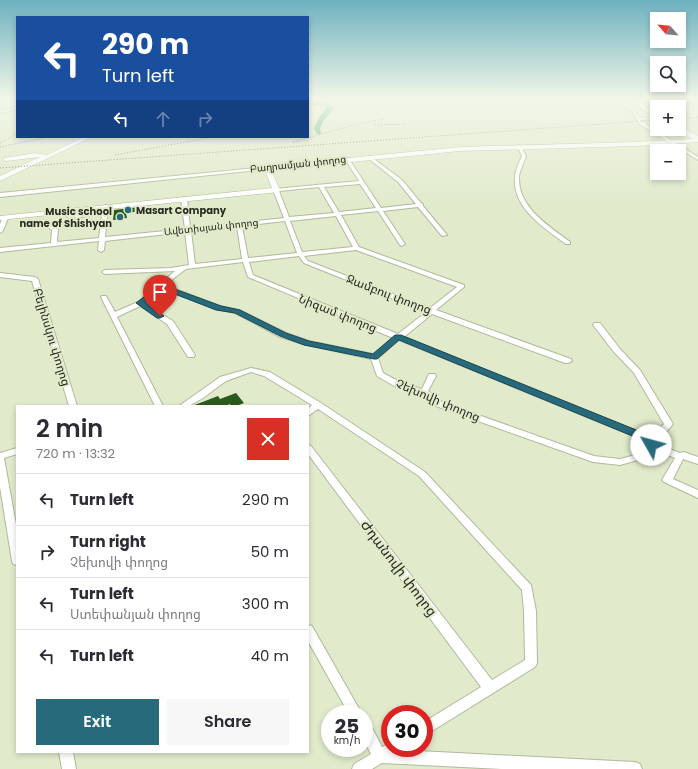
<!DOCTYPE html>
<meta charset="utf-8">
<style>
:root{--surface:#fff;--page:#f7f7f7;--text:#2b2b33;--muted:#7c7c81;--line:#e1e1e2;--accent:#276a7c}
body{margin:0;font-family:Poppins,"Noto Sans Armenian",sans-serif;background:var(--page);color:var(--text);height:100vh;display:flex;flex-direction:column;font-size:15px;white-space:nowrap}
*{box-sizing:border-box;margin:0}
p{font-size:13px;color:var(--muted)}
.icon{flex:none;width:22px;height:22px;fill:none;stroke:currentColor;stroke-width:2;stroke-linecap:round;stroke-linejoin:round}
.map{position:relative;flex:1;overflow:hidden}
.panel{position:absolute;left:16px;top:405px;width:293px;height:348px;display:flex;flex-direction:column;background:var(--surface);border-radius:0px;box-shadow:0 2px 6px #0003}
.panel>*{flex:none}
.hud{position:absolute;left:16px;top:16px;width:293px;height:122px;border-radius:0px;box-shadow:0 2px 6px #0003;background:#1a4fa0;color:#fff;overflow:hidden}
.needle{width:26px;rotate:297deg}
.tools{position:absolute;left:650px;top:12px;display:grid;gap:8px}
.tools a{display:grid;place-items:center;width:36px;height:36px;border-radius:0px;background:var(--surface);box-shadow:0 2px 6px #0003;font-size:20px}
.speed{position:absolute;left:321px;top:705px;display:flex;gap:8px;font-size:20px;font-weight:700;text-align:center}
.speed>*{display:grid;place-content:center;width:52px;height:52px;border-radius:50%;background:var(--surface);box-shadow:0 2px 6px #0003;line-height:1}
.speed small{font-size:10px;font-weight:400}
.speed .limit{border:6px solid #d22;background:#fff;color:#111}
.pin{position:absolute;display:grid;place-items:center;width:34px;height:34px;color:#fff;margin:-41px -17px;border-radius:50% 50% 50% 0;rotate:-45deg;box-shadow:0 0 4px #0007}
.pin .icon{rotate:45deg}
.me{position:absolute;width:44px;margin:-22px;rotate:308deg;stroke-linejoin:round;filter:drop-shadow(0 0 3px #0008)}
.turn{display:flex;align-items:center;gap:14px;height:84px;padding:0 20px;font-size:18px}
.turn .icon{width:52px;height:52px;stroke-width:2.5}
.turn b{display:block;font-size:28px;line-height:34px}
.lanes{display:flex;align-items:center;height:38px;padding:0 20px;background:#0003;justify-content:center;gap:20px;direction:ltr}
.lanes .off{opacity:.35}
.round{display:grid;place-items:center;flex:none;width:42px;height:42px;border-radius:0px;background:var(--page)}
.summary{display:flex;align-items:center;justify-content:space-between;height:68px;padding:0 20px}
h1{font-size:24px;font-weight:600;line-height:30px}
.primary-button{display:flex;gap:8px;margin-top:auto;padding:8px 20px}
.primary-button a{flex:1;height:46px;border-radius:0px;background:var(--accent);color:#fff;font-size:16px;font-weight:600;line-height:46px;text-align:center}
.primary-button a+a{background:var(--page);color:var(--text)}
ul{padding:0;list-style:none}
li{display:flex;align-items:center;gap:12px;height:52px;padding:0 20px;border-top:1px solid var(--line)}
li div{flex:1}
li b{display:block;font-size:15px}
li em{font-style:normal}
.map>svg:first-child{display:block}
</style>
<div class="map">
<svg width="698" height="769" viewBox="0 0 698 769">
<rect width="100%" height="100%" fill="#e1eacb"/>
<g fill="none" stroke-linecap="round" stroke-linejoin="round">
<path fill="#57ac81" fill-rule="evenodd" d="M308 100 333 106V109L324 120 320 128 321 134H317L314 128 318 119 327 107 308 104Z"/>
</g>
<path fill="#2a5a1e" d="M141 207V211L126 213 127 218 113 220 114 210Z
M236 393 244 403 236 406H231L230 404 225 406H192L218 396 220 399Z"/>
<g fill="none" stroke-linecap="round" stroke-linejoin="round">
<defs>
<path id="street" d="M17 98V100L0 102V100Z
M621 98 628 103 640 118 657 117V119L641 120V121L698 157V160L638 123C636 112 625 105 616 98Z
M698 99V101L669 105 671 107H666L664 105 673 102Z
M17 107V109L0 113V111Z
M679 113 682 114V116H679Z
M519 145 521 146 526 156C524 163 520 170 519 176 517 207 549 226 570 242V244H566C544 228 512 208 515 177 515 170 519 163 522 156L517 146Z
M370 156 402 180 421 203 423 204V206L447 235 442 236 418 207 383 211 405 244 402 246 400 245 378 211 341 215 359 247 464 285V287L436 310 571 359 572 361 568 363H565L432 314 404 337 652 437 664 424 634 373 614 352 593 325 594 323H600L620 349 640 370 673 424 656 444 680 453 684 452 698 457V464L683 459 673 479 698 490V498L664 482 662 480 675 458 653 449 649 457 620 465 593 462 436 406 421 394 396 387 377 376 371 359 307 345 280 337 235 313 217 309 162 289 144 303 173 321 195 355 194 357H188L167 324 140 306 117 317 163 406H155L101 297 102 296H106L115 312 138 302 175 271 105 274 102 272 105 270 171 268 189 265 185 232 105 241 104 250 101 252 98 250 99 241 0 252V248L51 243 52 230 49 228 52 226 58 228 57 242 99 238 102 215 69 218 66 216 69 214 102 212V207L105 205 108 207 105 237 185 229 181 199 184 197 187 199 190 228 284 218 273 190 274 189 359 181 345 159 347 158 349 159 381 208 416 204 398 182 368 158V157ZM360 184 376 208 339 212 324 187ZM319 187 334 213 289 217 279 191ZM336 216 353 247 302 252 290 221ZM285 221 297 253 248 258 242 226ZM237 226 242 259 195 264 191 231ZM356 250 457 287 430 308 308 261 304 256ZM299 256 304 263 426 312 398 334 253 275 249 262ZM243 262 248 277 393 338 373 354 309 341 286 333 239 310 220 306 165 285 186 269ZM399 340 648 442 643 453 620 459 594 456 442 402 428 391 436 376 435 374H429L422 389 402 383 383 373 378 358Z
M267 167H269V169L0 197V193Z
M3 217 8 218 3 231 0 233V224Z
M0 273 35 277 38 279 77 406H69L32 281 0 277Z
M251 368 270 372 321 403 425 472 531 585 536 611 537 663 535 667 424 736V722L481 687 308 454V445L311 446 492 680 525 660 524 611 522 590 419 476 318 409 308 416V409L312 405 264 376 251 372 226 381 203 398 189 406H179L220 377Z
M17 448V454L4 458 17 530V565L13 564 12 561 0 487V453Z
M308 625 312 626 362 714H349L308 641Z
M364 720 369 722 382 747 390 743V748H400L399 750 635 762 640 764 642 769H502L382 763 372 769H352L354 764 371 754 364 740Z
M59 752H73L76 769H62Z"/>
<path id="secondary" d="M625 98H631L657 114V118Z
M679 126 698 136V142L635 146 460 151 271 170 280 190 279 192 0 220V216L272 188 264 168 267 166 460 147 635 142 693 139 677 129H679Z
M84 137H92L0 181V176L40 157 6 161 4 160V158L35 153 47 155Z"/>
</defs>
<use href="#street" stroke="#b0b99b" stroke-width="2"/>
<use href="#secondary" stroke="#b0b99b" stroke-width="1"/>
<use href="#street" fill="#fff" fill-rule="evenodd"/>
<use href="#secondary" fill="#fff" fill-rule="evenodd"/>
<path stroke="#737965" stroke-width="1" stroke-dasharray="1 2" stroke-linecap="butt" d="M679 119 698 117
M375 125 407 124
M293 142 361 123 384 119
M0 143 17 134
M0 147 49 137
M115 155 213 137
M0 168 657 120"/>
</g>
<linearGradient id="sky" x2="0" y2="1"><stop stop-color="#6eb1bf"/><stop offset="0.48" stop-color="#f2f6e8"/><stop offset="1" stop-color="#f2f6e8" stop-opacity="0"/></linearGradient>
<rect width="698" height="206" fill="url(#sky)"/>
<path fill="#276a7c" stroke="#194551" d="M161 284 221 306 240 310 286 333 309 341 373 354 395 335H401L656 438 658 441 655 447 651 449 648 447 647 442 399 340 377 359H374L304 345 280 336 235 313 216 310 162 289 145 302 164 316 160 318H157L136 303Z"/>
<g fill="#276a7c" stroke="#e1eacb" stroke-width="1.5">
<circle cx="128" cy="210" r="4"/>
<circle cx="120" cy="217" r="4"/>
</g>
<g text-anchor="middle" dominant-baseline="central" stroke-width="4" stroke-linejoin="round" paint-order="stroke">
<g font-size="10" fill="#292d21" stroke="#e1eacb">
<text transform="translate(298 164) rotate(-6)">Բաղրամյան փողոց</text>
<text transform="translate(211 227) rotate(-6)">Ավետիսյան փողոց</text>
</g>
<g font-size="10" font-weight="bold" fill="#292d21" stroke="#e1eacb" text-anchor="start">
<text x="136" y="210">Masart Company</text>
<text x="112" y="211" text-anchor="end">Music school<tspan x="112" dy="12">name of Shishyan</tspan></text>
</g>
<g font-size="12" fill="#292d21" stroke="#e1eacb">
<text transform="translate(389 294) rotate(21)">Ջամբուլ փողոց</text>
<text transform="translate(338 313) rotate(22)">Նիզամ փողոց</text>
<text transform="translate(52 337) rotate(73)">Բելինսկու փողոց</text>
<text transform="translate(438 400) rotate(23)">Չեխովի փողոց</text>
</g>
<g font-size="14" fill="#292d21" stroke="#e1eacb">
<text transform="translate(399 568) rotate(53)">Ժդանովի փողոց</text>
</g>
</g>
</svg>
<div class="tools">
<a><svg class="needle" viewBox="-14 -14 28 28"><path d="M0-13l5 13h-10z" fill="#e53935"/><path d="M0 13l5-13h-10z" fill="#7c7c81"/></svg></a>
<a><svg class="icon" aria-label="search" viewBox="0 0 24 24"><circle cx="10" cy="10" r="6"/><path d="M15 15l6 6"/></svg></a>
<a>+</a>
<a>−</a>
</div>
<div class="speed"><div>25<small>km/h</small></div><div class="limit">30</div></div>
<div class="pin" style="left:160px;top:316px;background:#d93025"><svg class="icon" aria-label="arrive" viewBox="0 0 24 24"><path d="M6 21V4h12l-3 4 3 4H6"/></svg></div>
<svg class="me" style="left:651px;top:445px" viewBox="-20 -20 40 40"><circle r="19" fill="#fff"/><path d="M0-13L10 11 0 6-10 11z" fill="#276a7c"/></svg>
<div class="hud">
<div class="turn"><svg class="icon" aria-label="left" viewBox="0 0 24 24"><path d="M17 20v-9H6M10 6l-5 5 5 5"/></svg><div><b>290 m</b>Turn left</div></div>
<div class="lanes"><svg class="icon" aria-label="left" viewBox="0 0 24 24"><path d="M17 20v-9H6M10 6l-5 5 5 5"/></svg><svg class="icon off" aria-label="ahead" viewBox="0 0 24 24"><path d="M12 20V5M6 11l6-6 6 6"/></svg><svg class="icon off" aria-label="right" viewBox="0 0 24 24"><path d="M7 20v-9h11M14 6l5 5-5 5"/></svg></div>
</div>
<section class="panel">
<div class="summary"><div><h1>2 min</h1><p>720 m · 13:32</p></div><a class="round" style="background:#d93025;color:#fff"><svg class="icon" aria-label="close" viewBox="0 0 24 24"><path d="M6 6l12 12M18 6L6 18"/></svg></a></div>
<ul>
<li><svg class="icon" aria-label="left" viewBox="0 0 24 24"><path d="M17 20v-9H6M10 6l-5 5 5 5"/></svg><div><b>Turn left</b></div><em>290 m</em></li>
<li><svg class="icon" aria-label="right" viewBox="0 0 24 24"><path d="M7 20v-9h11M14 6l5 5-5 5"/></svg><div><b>Turn right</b><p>Չեխովի փողոց</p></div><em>50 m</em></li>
<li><svg class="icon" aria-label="left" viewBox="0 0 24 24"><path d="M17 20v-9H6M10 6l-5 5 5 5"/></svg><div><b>Turn left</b><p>Ստեփանյան փողոց</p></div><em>300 m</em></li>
<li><svg class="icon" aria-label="left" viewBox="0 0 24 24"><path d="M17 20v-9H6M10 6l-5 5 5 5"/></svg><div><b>Turn left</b></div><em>40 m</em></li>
</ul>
<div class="primary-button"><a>Exit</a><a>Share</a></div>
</section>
</div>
